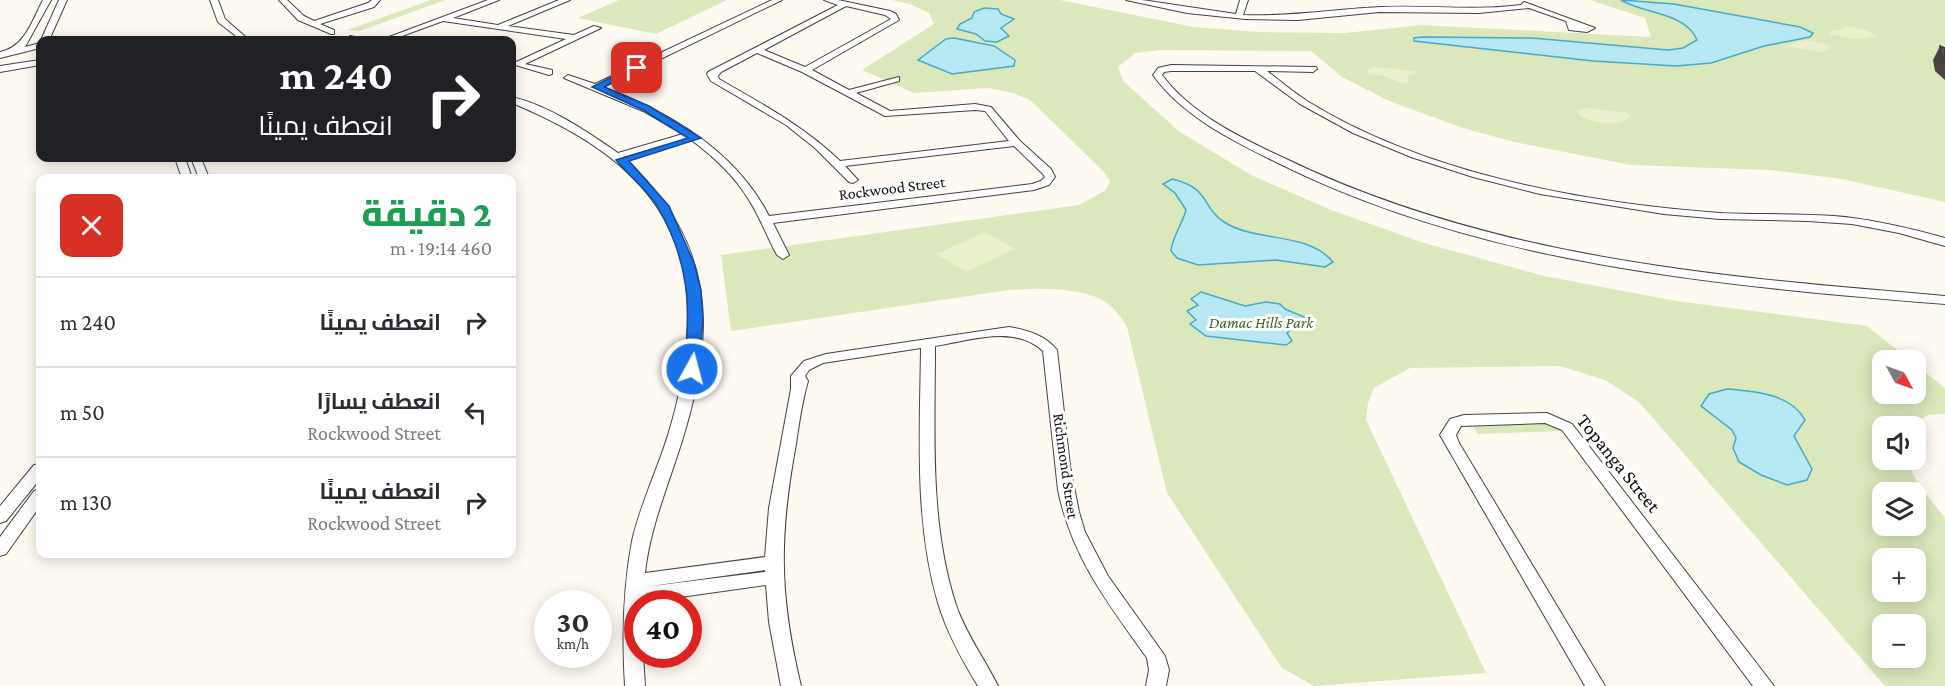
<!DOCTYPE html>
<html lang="ar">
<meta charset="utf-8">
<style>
:root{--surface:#fff;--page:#f2f2f3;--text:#2b2b33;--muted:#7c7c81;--line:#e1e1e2}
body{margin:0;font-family:"Crimson Pro",Cairo,serif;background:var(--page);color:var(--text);direction:rtl;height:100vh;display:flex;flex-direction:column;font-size:22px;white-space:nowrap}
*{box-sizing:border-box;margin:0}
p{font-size:20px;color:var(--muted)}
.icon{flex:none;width:33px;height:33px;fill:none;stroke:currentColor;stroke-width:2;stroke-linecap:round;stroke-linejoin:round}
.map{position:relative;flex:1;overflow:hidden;direction:ltr}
.panel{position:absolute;left:36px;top:174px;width:480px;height:384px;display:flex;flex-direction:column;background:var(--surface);border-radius:12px;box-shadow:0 3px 15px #0003;direction:rtl}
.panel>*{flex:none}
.top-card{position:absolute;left:36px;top:36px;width:480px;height:126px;border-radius:12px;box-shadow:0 3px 15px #0003;direction:rtl;background:#202124;color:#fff;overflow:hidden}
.needle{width:39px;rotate:130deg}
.buttons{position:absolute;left:1872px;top:350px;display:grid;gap:12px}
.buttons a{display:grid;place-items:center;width:54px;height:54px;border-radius:12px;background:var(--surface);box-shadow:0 3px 15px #0003;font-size:30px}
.speed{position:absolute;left:534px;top:590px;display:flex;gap:12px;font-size:30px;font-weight:700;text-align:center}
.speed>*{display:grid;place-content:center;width:78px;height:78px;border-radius:50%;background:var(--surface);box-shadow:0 3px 15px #0003;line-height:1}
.speed small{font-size:15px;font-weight:400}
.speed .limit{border:9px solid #d22;background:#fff;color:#111}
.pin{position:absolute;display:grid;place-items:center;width:51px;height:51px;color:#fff;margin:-26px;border-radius:12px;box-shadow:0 3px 9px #0006}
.me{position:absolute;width:66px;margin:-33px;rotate:7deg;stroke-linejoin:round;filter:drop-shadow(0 0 4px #0008)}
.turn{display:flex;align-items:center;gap:21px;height:126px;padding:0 24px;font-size:27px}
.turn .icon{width:78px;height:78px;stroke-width:2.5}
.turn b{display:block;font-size:42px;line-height:51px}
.round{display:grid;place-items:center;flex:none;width:63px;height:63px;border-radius:12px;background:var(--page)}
.headline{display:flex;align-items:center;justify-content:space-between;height:102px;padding:0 24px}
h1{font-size:36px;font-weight:800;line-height:45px;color:#1e9e55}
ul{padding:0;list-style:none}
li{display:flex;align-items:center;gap:18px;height:90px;padding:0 24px;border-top:2px solid var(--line)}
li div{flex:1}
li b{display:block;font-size:22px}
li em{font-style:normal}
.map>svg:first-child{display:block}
</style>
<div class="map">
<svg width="1945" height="686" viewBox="0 0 1945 686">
<rect width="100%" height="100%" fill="#fef9f1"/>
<path fill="#dbe8bc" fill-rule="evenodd" d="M431 0H445L360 31 347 30Z
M619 0H727L656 34 578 18Z
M892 0H1060L1194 27 1259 32 1345 33 1422 25 1651 37 1645 18 1590 0H1945V202L1842 179 1769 170 1631 165 1514 142 1463 128 1389 101 1342 77 1311 51 1160 50 1135 53 1118 67 1123 81 1180 132 1251 175 1331 210 1424 243 1544 276 1676 301 1867 326 1910 360H1882V393H1916V365L1945 388V414L1928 415 1909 426H1882V459H1906L1918 484 1945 518V686H1885L1639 402 1605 380 1560 366 1410 368 1374 388 1368 403 1366 420 1486 673 1314 686 1282 668 1167 493 1127 327C1123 321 1119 314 1113 308 1092 286 1037 288 1009 290L731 331 721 255 1079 205 1106 190 1110 181 1103 171 1030 100 1013 93 988 88 914 93 862 70 934 24 929 13 910 4ZM1882 492H1916V525H1882ZM1882 558H1916V591H1882ZM1882 624H1916V657H1882Z
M1552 418 1562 431 1478 434 1469 421Z"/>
<path fill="#eaefcd" d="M1849 26 1866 30 1876 37 1854 39 1829 34 1832 30 1843 31 1842 28Z
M1806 40 1826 44 1831 48 1821 52 1784 46Z
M1375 67 1419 72 1408 75 1409 82 1401 83 1385 76 1368 74 1369 69Z
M1584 108 1627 113 1631 116C1620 129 1591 122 1578 115L1577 111Z
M985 232 1015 249 966 272 936 254Z"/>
<path fill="#b8e8f3" stroke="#43aac7" stroke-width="1.5" d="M1621 0 1674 4 1800 27 1813 33 1810 37 1764 46 1711 63 1676 66 1593 61 1414 41V38L1422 37 1532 38 1668 50 1683 48 1697 40C1686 12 1643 14 1621 0Z
M984 8 998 9 1001 14 1014 19 1001 28 1009 36 997 42 985 41 976 34 957 29 960 24 972 18 974 12Z
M954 38 994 46 1015 60 1014 66 952 74 918 60 946 39Z
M1172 179C1211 188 1201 207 1224 222 1257 243 1307 231 1333 262L1325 267 1276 260 1198 265 1177 258 1171 251C1172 237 1182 225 1186 210L1175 193 1163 184Z
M1201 292 1245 306 1266 302 1280 304 1285 309 1309 319 1305 325 1293 328 1287 333 1292 341 1286 345 1206 336 1190 324 1196 320 1187 311 1198 305 1191 299Z
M1727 389C1755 391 1791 394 1805 420L1794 436 1812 469 1807 480 1787 485 1761 475 1739 462 1733 448 1736 438 1732 430 1701 406 1709 394Z"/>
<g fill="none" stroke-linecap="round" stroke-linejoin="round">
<defs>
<path id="minor" d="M43 0H51L25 47 40 43V48L0 58V52C25 47 32 21 43 0Z
M59 0H67L49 40H41Z
M210 0H218L225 19 249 40H241L218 22Z
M279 0H287L304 16 314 21 368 3 372 0H380L374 7 320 24 334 30V34H331L298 20Z
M488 0H499L453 18 498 25 559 0H570L508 26 574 35 594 26 601 28 525 64 552 70V74L549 75 512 64 566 39 443 21 391 40H381Z
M772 0H782L603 87C670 113 735 150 769 216L1032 184 1041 181 1045 177 1042 173 1014 146 845 166 858 180 853 183 849 182 815 148 786 125 711 81 707 74 708 72 838 5 824 0H838L890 11 896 14 899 20 812 70 849 90 899 77V81L856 93 890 111 975 104 991 107 1020 141 1051 169 1055 177 1049 185 1034 190 773 223 789 255 783 259 777 255C767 237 760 217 749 200 734 175 713 156 690 139L623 157C715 241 717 329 682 441 668 486 650 527 645 573L765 557 769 508 791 389V376L804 361 826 354 1009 327C1027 330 1045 335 1057 350L1070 466 1079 512 1085 532 1108 576 1165 656 1169 670 1166 686H1146L1149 670 1147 658C1108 603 1072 558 1058 490L1043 351C1014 324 970 341 935 346 935 432 929 522 956 605 966 634 984 658 998 686H978C962 660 947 633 938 603 914 521 920 433 921 348L823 363 809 370 805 376 808 381C802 402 799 423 796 444 779 536 779 595 801 686H781L769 622 766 585 638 603V654H643L645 686H625C622 638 623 589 632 541 641 501 660 465 671 425 718 259 670 168 512 103V97C550 106 586 131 618 153L683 134 643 111 564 78 568 75 595 84ZM846 6 885 15 891 19 805 67 764 50ZM757 53 802 72 885 116 975 110 985 111 1009 141 840 161C804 126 762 104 719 79L718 76 721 72ZM765 570V572L644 587Z
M1126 0H1142L1236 14 1240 0H1248L1243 15C1290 17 1335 9 1382 7 1428 5 1475 11 1521 5L1524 2 1595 28 1587 32 1569 30 1566 21 1529 8 1479 13 1379 12 1298 20 1245 19 1187 13Z
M350 36 369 40H350Z
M40 60V65L0 72V66Z
M1171 65 1316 67 1317 69 1313 72 1267 71C1280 81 1293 92 1307 101 1425 174 1584 203 1720 213 1758 215 1796 213 1834 216 1872 219 1909 228 1945 238V246L1899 233 1852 224 1808 221 1720 219 1664 214 1540 194 1473 177 1411 157 1353 133 1300 104 1255 71H1171L1164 72 1162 75C1191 114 1241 138 1284 158 1492 259 1719 277 1945 296V304C1717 285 1486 266 1278 163 1233 141 1182 116 1153 75L1158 68Z
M175 158H185L192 178H182Z
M191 158H201L209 178H199Z
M1547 413 1572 424 1774 686H1753L1562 430 1545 423 1461 426 1456 435 1459 443 1605 686H1585L1440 435 1450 419 1464 415Z
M40 464V479L6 521 0 523V506L34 465Z
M40 489V506L6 554 0 556V537L34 491Z"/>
</defs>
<use href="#minor" stroke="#424242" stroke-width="2"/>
<use href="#minor" fill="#fff" fill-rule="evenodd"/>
</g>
<path fill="#4b4341" d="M1940 46 1945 48V80L1935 71 1933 60Z"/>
<path fill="#574e4c" stroke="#3d3735" stroke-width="1.5" d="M1940 46 1945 48V60L1942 58Z"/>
<path fill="#1a73e8" stroke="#114b97" stroke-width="1.5" d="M633 66 641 68 604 87 649 106 701 138 629 161 669 206 694 263 701 290 703 320 699 369 692 373 684 369C691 307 690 265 659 209 649 191 629 176 616 160L688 138 643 110 592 87Z"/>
<g text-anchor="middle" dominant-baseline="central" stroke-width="6" stroke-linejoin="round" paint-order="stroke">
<g font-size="16" fill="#0f0f0f" stroke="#fff">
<text transform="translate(892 188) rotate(-7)">Rockwood Street</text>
<text transform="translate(1066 466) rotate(82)">Richmond Street</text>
</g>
<g font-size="16" font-style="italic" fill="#3c6422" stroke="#fff">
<text x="1261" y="322">Damac Hills Park</text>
</g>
<g font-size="20" fill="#0f0f0f" stroke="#fff">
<text transform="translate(1619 463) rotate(51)">Topanga Street</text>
</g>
</g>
</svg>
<div class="buttons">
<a><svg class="needle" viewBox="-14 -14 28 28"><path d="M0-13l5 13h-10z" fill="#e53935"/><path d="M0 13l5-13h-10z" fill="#7c7c81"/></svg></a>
<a><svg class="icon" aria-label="sound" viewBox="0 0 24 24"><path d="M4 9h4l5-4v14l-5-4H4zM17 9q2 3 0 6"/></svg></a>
<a><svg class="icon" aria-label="layers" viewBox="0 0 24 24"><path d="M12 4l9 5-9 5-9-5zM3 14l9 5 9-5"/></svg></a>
<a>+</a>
<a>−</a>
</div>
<div class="speed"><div>30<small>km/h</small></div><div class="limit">40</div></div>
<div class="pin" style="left:637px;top:68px;background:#d93025"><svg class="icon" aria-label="arrive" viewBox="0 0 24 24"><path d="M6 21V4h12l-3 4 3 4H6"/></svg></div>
<svg class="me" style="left:692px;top:369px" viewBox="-20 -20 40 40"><circle r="17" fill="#1a73e8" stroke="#fff" stroke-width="3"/><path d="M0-11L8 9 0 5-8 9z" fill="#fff"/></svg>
<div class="top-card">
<div class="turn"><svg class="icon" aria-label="right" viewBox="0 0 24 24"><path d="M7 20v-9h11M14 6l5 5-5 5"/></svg><div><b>240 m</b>انعطف يمينًا</div></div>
</div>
<section class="panel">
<div class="headline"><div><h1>2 دقيقة</h1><p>460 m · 19:14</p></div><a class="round" style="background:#d93025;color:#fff"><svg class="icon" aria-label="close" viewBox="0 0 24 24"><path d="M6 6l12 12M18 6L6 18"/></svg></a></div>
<ul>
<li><svg class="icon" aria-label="right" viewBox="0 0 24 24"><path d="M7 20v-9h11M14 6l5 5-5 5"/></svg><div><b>انعطف يمينًا</b></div><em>240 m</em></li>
<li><svg class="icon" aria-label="left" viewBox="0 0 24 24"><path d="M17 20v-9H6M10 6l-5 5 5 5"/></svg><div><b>انعطف يسارًا</b><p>Rockwood Street</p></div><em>50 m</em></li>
<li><svg class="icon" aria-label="right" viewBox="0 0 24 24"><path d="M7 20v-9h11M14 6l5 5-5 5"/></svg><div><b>انعطف يمينًا</b><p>Rockwood Street</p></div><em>130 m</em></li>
</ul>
</section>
</div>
